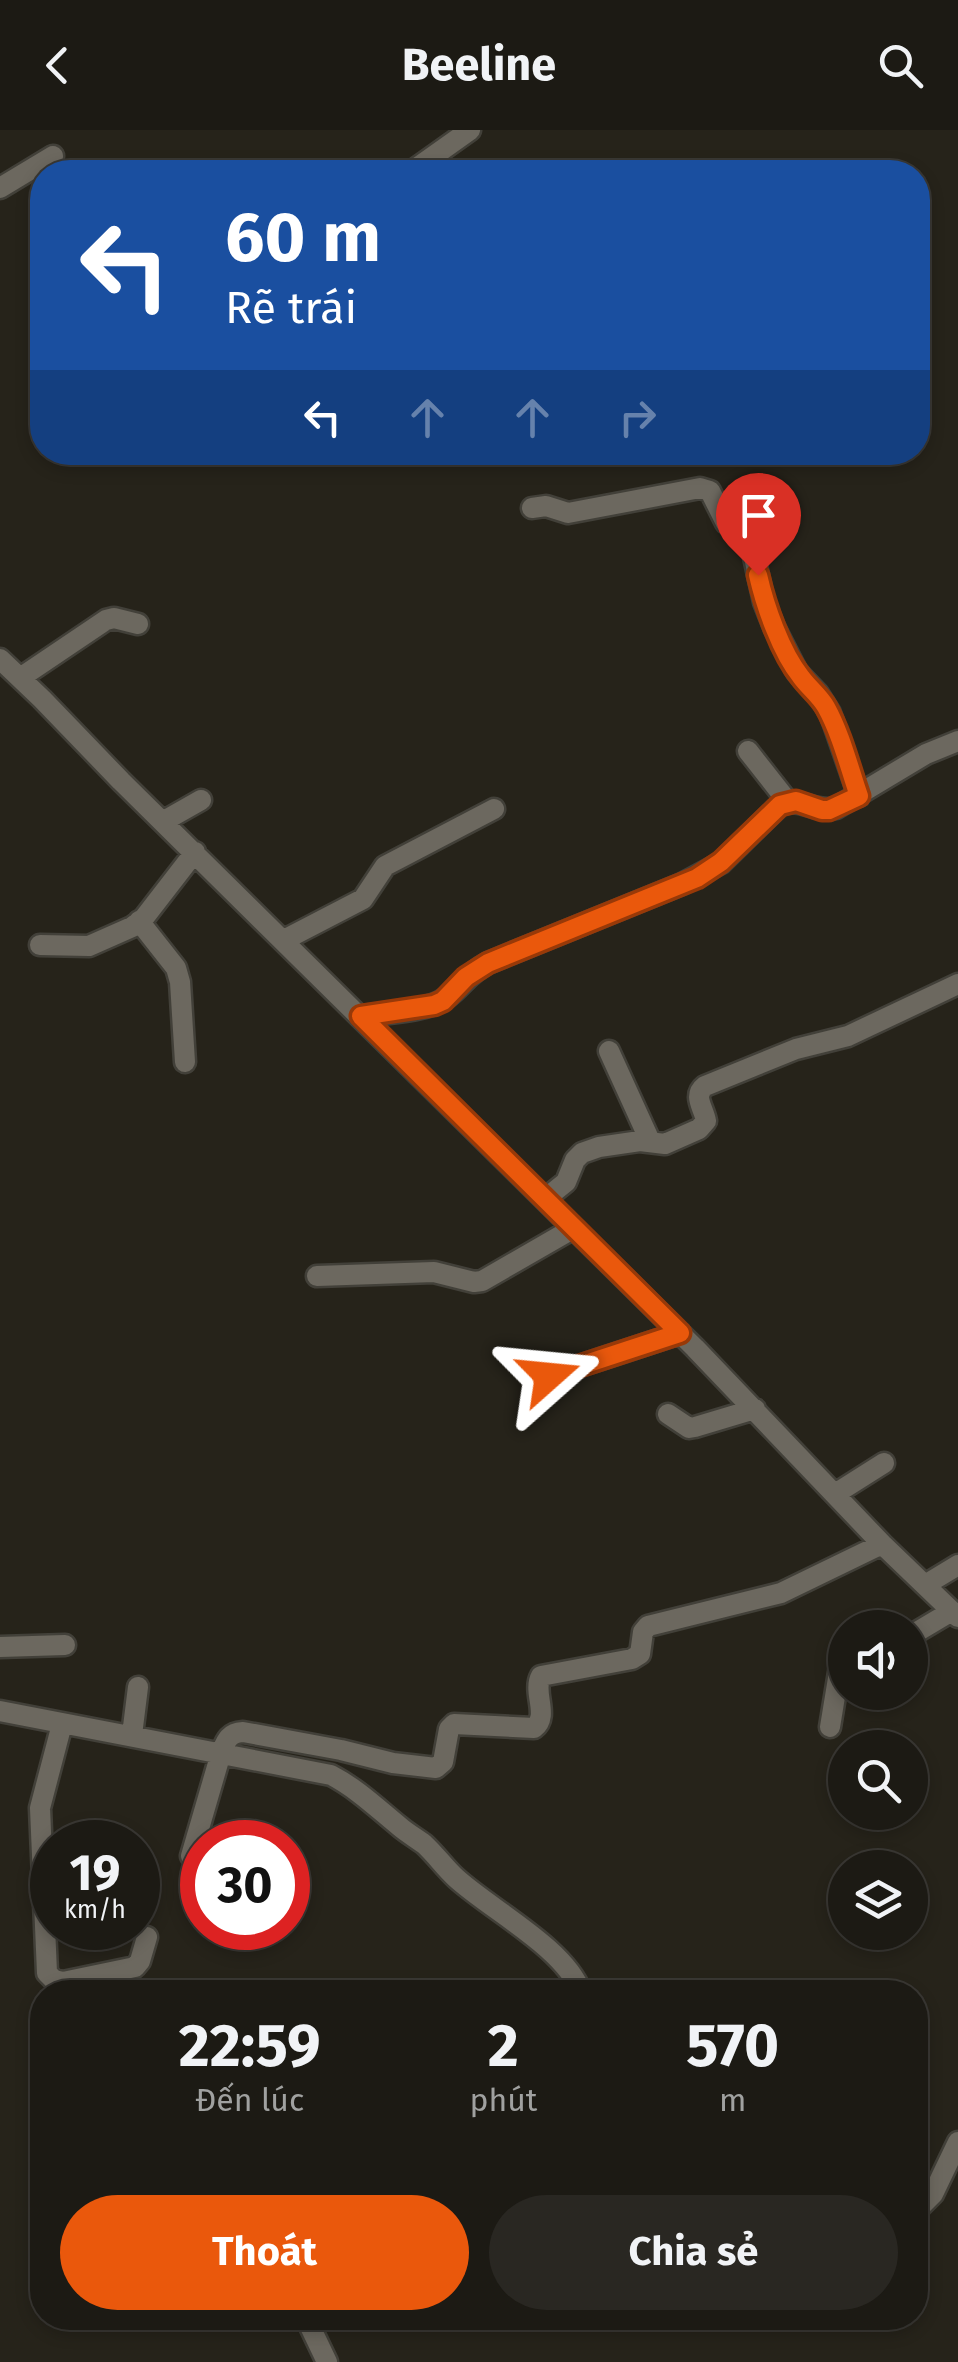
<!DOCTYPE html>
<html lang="vi">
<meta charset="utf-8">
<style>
:root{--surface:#1c1a14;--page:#292722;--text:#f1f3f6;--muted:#a0a1a0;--line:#3a3834;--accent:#ea580c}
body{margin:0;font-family:"Fira Sans",sans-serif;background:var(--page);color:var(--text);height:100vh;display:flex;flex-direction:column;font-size:38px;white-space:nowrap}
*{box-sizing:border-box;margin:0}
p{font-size:32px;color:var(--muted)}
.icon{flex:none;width:55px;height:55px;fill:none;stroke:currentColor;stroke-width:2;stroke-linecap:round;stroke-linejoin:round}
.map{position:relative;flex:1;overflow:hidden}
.panel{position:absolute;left:30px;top:1850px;width:898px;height:350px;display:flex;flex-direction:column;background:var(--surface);border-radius:40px;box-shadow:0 5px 15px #0003,0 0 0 2px var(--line)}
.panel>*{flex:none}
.guide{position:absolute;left:30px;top:30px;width:900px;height:305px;border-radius:40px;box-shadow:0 5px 15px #0003,0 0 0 2px var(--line);background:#1a4fa0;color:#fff;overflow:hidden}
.controls{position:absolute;left:828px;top:1480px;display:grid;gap:20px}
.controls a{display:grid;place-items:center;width:100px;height:100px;border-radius:50%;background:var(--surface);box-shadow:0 5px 15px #0003,0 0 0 2px var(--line);font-size:50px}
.speed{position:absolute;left:30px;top:1690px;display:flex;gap:20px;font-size:50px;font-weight:700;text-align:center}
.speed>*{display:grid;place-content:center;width:130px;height:130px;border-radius:50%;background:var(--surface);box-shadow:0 5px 15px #0003,0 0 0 2px var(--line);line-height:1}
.speed small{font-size:25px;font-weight:400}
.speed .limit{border:15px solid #d22;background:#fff;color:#111}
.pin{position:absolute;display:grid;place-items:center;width:85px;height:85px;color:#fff;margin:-102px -42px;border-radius:50% 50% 50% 0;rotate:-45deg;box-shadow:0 0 10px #0007}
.pin .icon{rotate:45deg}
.me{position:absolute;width:110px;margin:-55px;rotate:72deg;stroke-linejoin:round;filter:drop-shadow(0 0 8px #0008)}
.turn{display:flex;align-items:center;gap:35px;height:210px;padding:0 30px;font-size:45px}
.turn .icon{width:130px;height:130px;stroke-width:2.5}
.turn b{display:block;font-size:70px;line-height:85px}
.lanes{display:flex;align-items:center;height:95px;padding:0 30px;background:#0003;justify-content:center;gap:50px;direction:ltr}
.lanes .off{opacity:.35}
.eta{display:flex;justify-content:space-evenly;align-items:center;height:170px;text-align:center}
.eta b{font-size:60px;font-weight:700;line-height:70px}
.button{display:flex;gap:20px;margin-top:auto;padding:20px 30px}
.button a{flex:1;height:115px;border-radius:60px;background:var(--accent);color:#fff;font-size:40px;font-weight:700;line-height:115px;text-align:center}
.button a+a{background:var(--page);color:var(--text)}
header{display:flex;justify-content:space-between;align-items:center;height:130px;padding:0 30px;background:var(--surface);font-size:45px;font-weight:700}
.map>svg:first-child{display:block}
</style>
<header><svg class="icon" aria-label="back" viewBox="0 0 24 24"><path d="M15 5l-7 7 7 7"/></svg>Beeline<svg class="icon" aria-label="search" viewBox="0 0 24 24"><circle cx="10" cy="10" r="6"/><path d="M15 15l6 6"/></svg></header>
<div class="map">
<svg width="958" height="2232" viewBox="0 0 958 2232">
<rect width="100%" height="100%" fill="#26231a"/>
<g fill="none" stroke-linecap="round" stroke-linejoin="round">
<defs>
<path id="minor" d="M411 42 470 0
M0 58 53 26
M532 378 546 376 568 383 700 358 710 361 726 393 744 402 750 409 764 472 774 497 797 542 818 564 830 583 859 666
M0 529 42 569 121 651 695 1218 882 1414 958 1487
M20 548 106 490 114 488 138 494
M748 621 788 672
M164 691 201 670
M139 791 176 838 180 852 185 932
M284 810 363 769 385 736 494 679
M40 815 89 816 132 797 144 788 195 722
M361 886C385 883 427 882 446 868 463 856 467 844 488 833L682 754 721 733 780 675C800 666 816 684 836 678L926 624 958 611
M609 921 650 1011
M545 1069 566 1052 575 1030 582 1023 599 1017 640 1011 665 1014 699 999 706 991C704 978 692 966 705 956L796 919 848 906 958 854
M317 1146 434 1142 474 1152 482 1151 574 1098
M549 1246 680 1203
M668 1284 689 1298 695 1297 755 1279
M835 1364 884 1333
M925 1455 958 1435
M910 1506 952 1481
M0 1517 65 1515
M0 1581 331 1645C356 1658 377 1678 399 1696 407 1703 416 1708 424 1714 436 1725 445 1738 456 1748 491 1780 565 1818 581 1862
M62 1594 40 1678 47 1843 54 1850 63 1852 135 1837 140 1831 147 1807
M830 1597 841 1530 845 1528
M132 1605 138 1557
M191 1726 221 1623C226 1611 228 1603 243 1602L341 1620 393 1633 436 1638 443 1632 449 1599 454 1594 534 1598C550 1586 532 1562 541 1546L632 1529 640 1524 643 1502 648 1496 781 1463 882 1414
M915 2082 933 2064 958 2012
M306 2188 327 2232"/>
</defs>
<use href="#minor" stroke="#424039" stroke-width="25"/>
<use href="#minor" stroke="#6c685f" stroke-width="20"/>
</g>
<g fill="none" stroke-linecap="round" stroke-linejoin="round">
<defs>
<path id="route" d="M549 1246 680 1203 361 886 434 875 443 871 466 847 488 833 697 748 721 732 780 675 796 671 822 680H829L859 666C849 637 841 604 826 577 819 565 809 558 801 547 781 522 765 476 758 445"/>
</defs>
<use href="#route" stroke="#983908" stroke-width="25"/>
<use href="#route" stroke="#ea580c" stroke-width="18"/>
</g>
</svg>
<div class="controls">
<a><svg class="icon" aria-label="sound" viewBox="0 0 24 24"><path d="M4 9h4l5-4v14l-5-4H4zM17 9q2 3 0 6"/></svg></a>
<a><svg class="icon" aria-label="search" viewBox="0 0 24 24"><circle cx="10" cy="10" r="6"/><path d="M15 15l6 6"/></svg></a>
<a><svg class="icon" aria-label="layers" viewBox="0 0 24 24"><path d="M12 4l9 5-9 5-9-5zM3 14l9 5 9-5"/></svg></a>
</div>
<div class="speed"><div>19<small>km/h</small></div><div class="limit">30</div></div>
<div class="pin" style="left:758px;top:445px;background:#d93025"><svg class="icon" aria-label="arrive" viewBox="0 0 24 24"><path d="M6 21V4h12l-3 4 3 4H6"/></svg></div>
<svg class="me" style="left:549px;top:1246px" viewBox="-20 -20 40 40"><path d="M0-17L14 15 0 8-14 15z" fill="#ea580c" stroke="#fff" stroke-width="4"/></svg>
<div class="guide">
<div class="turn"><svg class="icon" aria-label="left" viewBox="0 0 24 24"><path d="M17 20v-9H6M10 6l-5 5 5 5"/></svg><div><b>60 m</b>Rẽ trái</div></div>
<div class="lanes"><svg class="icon" aria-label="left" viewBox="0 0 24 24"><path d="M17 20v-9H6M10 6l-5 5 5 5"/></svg><svg class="icon off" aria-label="ahead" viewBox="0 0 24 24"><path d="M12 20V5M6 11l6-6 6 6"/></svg><svg class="icon off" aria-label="ahead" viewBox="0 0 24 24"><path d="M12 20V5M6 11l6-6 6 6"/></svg><svg class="icon off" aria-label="right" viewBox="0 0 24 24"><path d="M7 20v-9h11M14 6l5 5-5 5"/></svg></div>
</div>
<section class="panel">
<div class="eta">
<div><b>22:59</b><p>Đến lúc</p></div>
<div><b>2</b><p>phút</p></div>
<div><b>570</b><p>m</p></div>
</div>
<div class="button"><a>Thoát</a><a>Chia sẻ</a></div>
</section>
</div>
